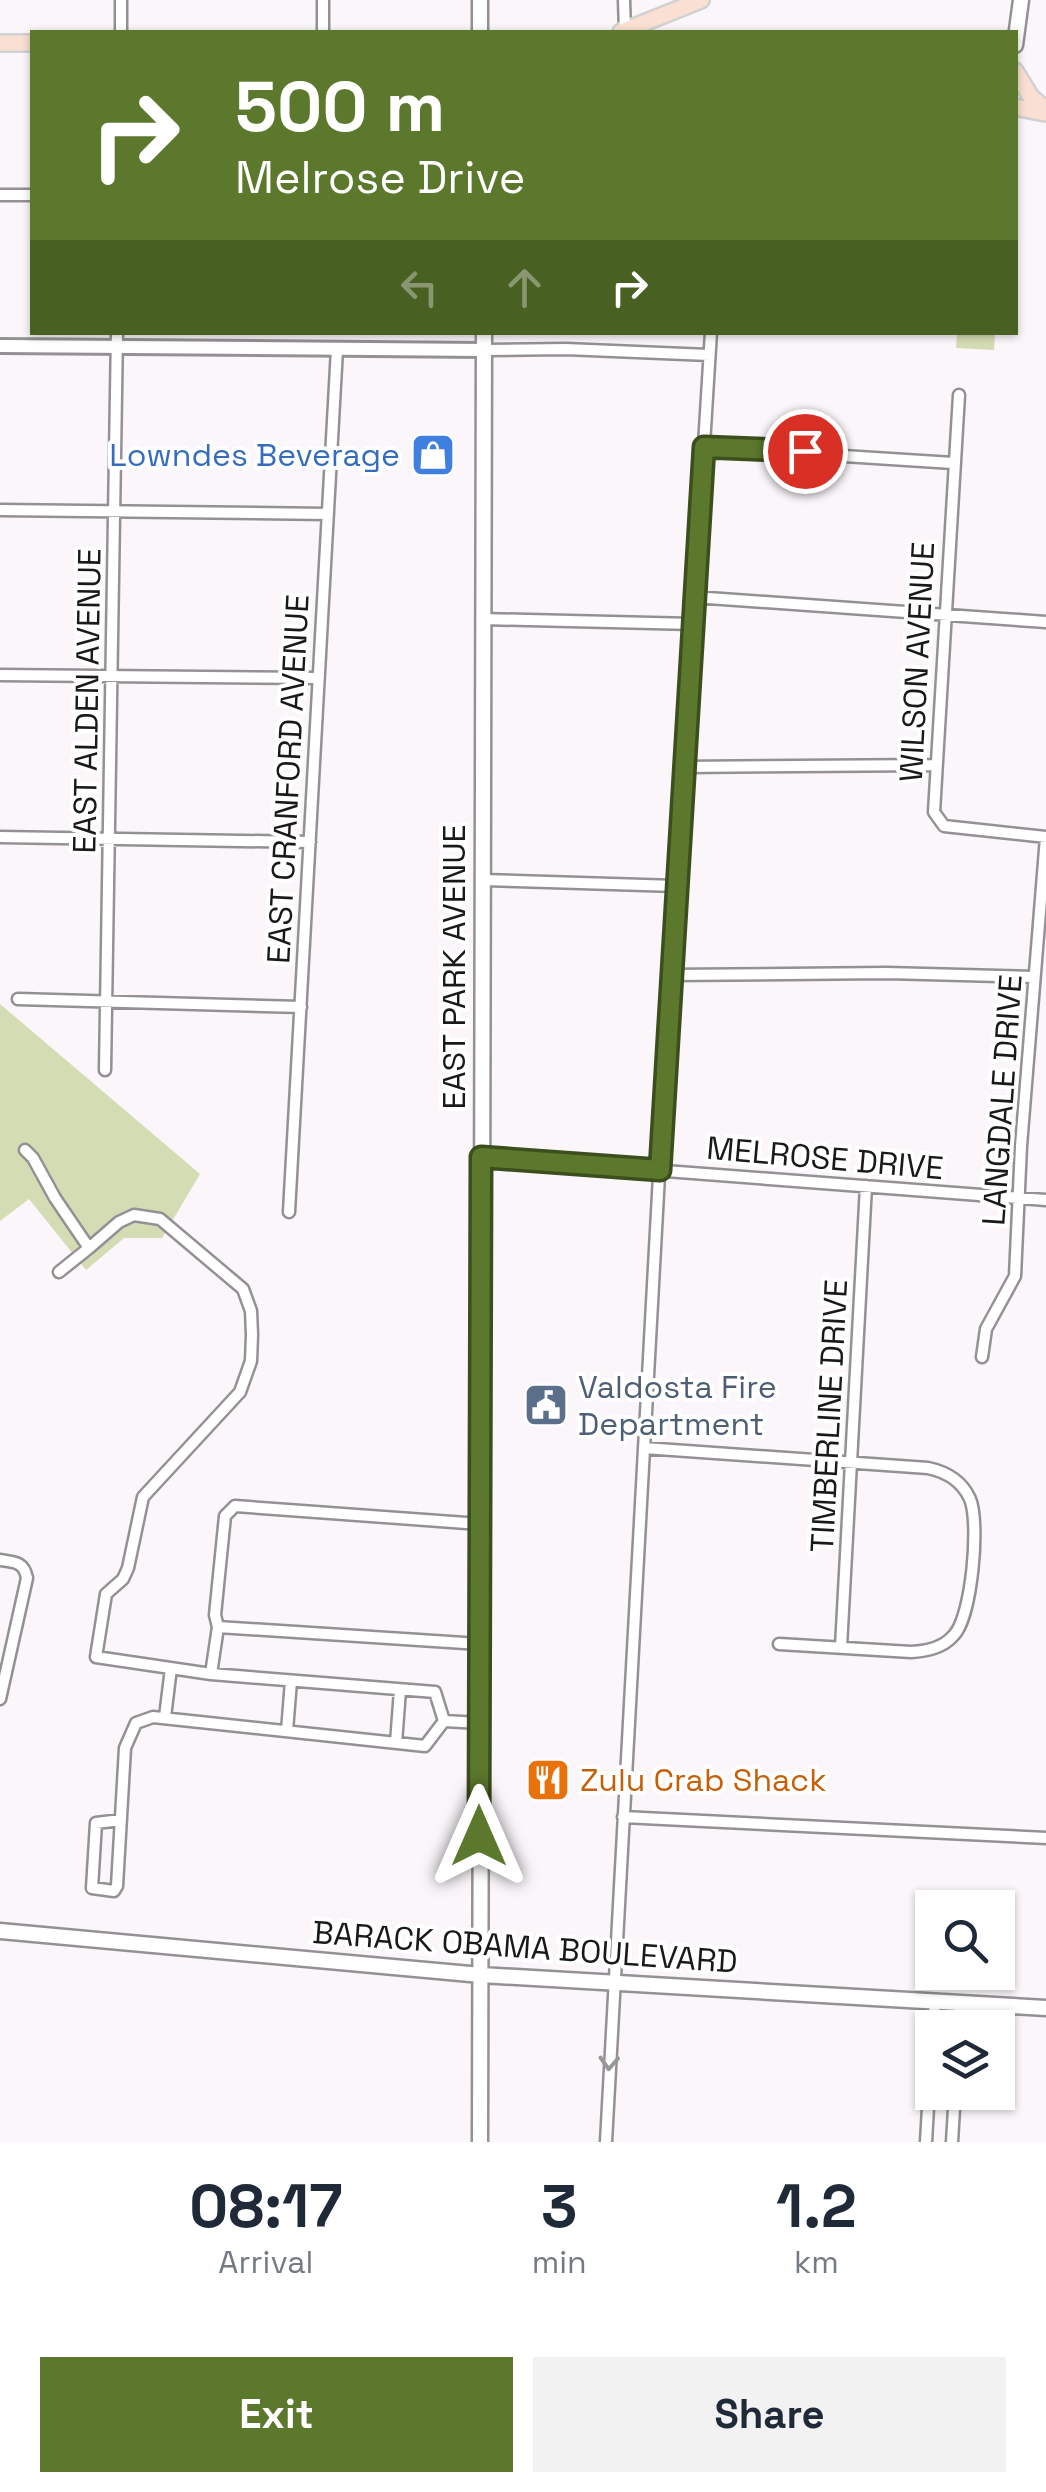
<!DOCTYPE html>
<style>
:root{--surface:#fff;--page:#f2f2f3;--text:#1f2937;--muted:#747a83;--accent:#5c782c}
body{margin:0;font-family:"Space Grotesk",sans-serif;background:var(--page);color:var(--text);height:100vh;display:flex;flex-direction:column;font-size:38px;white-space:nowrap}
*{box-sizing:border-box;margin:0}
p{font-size:32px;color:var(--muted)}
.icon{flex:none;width:55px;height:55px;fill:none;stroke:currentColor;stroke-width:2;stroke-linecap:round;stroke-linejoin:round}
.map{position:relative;height:2142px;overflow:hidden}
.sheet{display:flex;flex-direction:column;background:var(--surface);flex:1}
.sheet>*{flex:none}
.guide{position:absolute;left:30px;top:30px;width:988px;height:305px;border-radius:0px;box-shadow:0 2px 8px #0004;background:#5c782c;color:#fff;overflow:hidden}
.tools{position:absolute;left:915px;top:1890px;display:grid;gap:20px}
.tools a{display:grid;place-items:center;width:100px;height:100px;border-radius:0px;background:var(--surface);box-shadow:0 2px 8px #0004;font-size:50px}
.pin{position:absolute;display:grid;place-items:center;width:85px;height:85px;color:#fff;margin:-42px;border:5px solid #fff;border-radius:50%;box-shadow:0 2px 10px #0007}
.me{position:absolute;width:110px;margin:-55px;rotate:0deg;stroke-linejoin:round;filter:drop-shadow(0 0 8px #0008)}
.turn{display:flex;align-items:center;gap:35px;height:210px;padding:0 40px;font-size:45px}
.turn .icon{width:130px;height:130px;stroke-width:2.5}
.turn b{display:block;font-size:70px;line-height:85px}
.lanes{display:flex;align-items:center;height:95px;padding:0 40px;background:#0003;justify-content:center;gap:50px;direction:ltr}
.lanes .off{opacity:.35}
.eta{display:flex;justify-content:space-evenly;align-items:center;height:170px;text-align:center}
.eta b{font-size:60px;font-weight:600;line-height:70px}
.button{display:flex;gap:20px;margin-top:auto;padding:20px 40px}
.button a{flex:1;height:115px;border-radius:0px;background:var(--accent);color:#fff;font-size:40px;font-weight:600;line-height:115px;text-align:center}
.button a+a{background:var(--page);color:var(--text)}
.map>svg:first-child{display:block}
</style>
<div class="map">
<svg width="1046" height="2142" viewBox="0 0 1046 2142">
<rect width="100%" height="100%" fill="#faf6fa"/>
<path fill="#d4dcb4" d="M957 333H995L994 350 956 348Z
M0 1004 200 1174 162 1238H124L86 1270 29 1199 0 1221Z"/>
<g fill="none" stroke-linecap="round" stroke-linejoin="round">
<defs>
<path id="minor" d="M624 0 625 31
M121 32V0
M323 32V0
M0 195H32
M484 350 565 349 709 355
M959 395 934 812 944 826 1046 837 1021 1146 1015 1276 986 1329 982 1357
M704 447 953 463
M0 510 328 514
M694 597 1046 622
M483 619 693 624
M0 675 318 678
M683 767 934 765
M0 837 310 842
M482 880 676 886
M671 975 887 973 1034 977
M18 999 301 1007
M105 1070 117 332
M25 1150 33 1158 55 1198 89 1248 59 1272
M481 1157 1046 1200
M289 1212 337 349
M89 1248 119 1222 134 1215 160 1219 243 1289 251 1311 252 1335 251 1361 240 1392 143 1497 128 1568 123 1579 106 1594 96 1657 211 1674 218 1627 480 1644
M644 1448 928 1468C947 1472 962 1481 970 1499 980 1522 972 1616 954 1635 943 1648 927 1651 911 1652L779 1644
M0 1560C15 1562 24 1562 27 1578L0 1699
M218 1627 215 1615 225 1516 235 1506 480 1524
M841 1647 866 1186
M211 1674 435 1692 444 1721
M165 1717 171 1668
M287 1731 291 1681
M396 1743 400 1690
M623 1817 1046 1838
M121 1820 96 1823 92 1888 114 1891 117 1886 125 1748 136 1723 153 1717 425 1746 444 1721 480 1723
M933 2028 935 2002
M959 2028 961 2003
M606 2142 661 1139 711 332
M926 2142 932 2038
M952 2142 955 2092"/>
<path id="tertiary" d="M0 346 484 350"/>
<path id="secondary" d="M480 0V32
M1015 45 1021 0
M0 1931 481 1975 1046 2008
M480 2142 484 332"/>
<path id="primary" d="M621 32 701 0
M0 43H32
M1015 71 1031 97 1046 110
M1015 107 1045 113"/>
</defs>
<use href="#minor" stroke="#949194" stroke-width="15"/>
<use href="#tertiary" stroke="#949194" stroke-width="18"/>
<use href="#secondary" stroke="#949194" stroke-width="19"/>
<use href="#primary" stroke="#d1d1d1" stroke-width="20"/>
<use href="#minor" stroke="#fff" stroke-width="10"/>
<use href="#tertiary" stroke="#fff" stroke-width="12"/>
<use href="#secondary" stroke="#fff" stroke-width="14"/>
<use href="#primary" stroke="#fae0d3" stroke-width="15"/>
</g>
<defs><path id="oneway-chevron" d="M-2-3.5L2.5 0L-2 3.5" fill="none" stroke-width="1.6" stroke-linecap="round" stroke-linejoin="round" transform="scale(2.5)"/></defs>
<use stroke="#989898" href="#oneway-chevron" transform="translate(609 2063) rotate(93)"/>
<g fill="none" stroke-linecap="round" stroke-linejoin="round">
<defs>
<path id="route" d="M479 1836 481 1157 660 1170 704 447 805 451"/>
</defs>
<use href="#route" stroke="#3c4e1d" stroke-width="25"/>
<use href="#route" stroke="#5c782c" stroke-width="18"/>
</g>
<defs>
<symbol id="shop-square" viewBox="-11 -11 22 22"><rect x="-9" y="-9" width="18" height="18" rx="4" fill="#3f7fe0" stroke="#fff"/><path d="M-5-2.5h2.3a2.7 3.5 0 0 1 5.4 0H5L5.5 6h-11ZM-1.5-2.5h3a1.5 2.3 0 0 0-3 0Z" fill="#fff"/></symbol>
<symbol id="civic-square" viewBox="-11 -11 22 22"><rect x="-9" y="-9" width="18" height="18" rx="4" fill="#5c6f8a" stroke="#fff"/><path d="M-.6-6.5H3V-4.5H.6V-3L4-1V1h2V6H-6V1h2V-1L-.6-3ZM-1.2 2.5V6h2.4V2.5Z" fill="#fff"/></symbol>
<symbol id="restaurant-square" viewBox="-11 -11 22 22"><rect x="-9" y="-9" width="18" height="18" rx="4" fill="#e8710a" stroke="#fff"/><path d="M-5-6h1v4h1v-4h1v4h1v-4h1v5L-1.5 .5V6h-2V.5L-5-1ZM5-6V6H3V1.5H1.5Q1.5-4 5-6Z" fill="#fff"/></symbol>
</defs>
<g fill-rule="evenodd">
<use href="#shop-square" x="408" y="430" width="50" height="50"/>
<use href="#civic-square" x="521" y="1380" width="50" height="50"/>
<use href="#restaurant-square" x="523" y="1755" width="50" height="50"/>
</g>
<g text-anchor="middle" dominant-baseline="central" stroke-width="8" stroke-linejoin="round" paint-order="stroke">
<g font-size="32" fill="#366cbe" stroke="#fff" text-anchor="end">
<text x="400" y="455">Lowndes Beverage</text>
</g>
<g font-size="32" fill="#1a191a" stroke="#fff">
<text transform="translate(917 662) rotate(-87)">WILSON AVENUE</text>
<text transform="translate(87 701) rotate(-89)">EAST ALDEN AVENUE</text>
<text transform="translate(288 779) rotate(-87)">EAST CRANFORD AVENUE</text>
<text transform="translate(454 967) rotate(-90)">EAST PARK AVENUE</text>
<text transform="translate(1002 1100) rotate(-86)">LANGDALE DRIVE</text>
<text transform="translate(825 1158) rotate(5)">MELROSE DRIVE</text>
<text transform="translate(829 1416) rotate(-87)">TIMBERLINE DRIVE</text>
<text transform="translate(525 1947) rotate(4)">BARACK OBAMA BOULEVARD</text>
</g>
<g font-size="32" fill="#4e5e75" stroke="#fff" text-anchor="start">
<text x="578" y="1387">Valdosta Fire<tspan x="578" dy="37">Department</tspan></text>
</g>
<g font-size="32" fill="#c56008" stroke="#fff" text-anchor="start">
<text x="580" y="1780">Zulu Crab Shack</text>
</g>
</g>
</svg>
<div class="tools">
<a><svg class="icon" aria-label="search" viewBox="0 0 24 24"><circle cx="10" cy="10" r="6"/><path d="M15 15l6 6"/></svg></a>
<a><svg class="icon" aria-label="layers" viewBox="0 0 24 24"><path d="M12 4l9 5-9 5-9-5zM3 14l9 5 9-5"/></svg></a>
</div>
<div class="pin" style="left:805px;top:451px;background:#d93025"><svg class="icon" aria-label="arrive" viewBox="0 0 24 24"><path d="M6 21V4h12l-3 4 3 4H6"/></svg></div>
<svg class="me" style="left:479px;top:1836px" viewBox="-20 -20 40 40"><path d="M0-17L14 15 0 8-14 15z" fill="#5c782c" stroke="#fff" stroke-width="4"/></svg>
<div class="guide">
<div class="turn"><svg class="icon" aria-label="right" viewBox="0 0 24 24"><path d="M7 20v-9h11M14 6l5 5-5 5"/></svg><div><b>500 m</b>Melrose Drive</div></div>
<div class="lanes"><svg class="icon off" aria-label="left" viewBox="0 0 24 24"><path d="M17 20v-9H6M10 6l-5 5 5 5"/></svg><svg class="icon off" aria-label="ahead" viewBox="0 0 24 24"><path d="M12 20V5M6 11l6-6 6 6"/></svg><svg class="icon" aria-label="right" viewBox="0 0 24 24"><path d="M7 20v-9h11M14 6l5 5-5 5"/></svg></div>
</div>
</div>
<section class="sheet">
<div class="eta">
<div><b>08:17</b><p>Arrival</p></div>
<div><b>3</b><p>min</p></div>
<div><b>1.2</b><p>km</p></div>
</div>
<div class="button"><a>Exit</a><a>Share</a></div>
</section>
